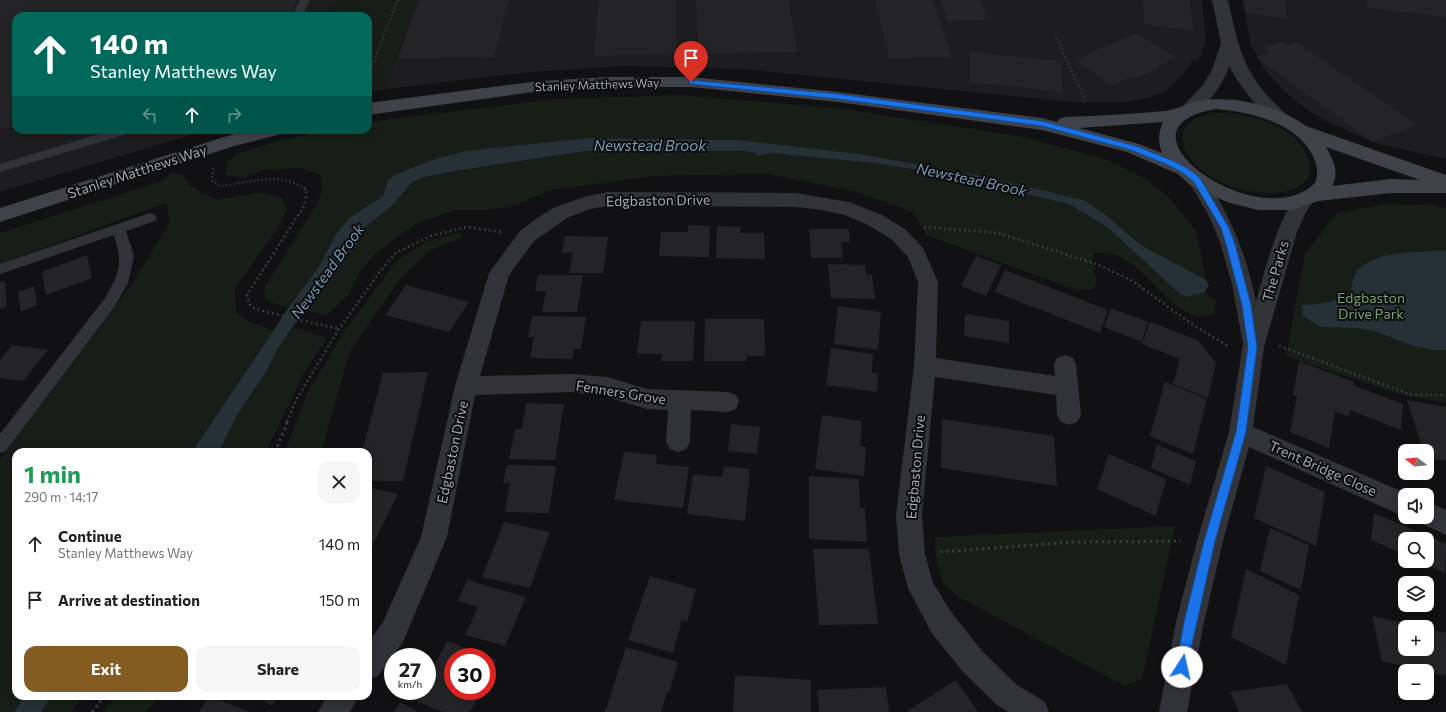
<!DOCTYPE html>
<meta charset="utf-8">
<style>
:root{--surface:#fff;--page:#f6f6f6;--text:#202124;--muted:#757577;--accent:#845b20}
body{margin:0;font-family:Commissioner,sans-serif;background:var(--page);color:var(--text);height:100vh;display:flex;flex-direction:column;font-size:15px;white-space:nowrap}
*{box-sizing:border-box;margin:0}
p{font-size:13px;color:var(--muted)}
.icon{flex:none;width:22px;height:22px;fill:none;stroke:currentColor;stroke-width:2;stroke-linecap:round;stroke-linejoin:round}
.map{position:relative;flex:1;overflow:hidden}
.sheet{position:absolute;left:12px;top:448px;width:360px;height:252px;display:flex;flex-direction:column;background:var(--surface);border-radius:12px;box-shadow:0 2px 10px #0003}
.sheet>*{flex:none}
.top-card{position:absolute;left:12px;top:12px;width:360px;height:122px;border-radius:12px;box-shadow:0 2px 10px #0003;background:#00695c;color:#fff;overflow:hidden}
.needle{width:26px;rotate:286deg}
.fabs{position:absolute;left:1398px;top:444px;display:grid;gap:8px}
.fabs a{display:grid;place-items:center;width:36px;height:36px;border-radius:8px;background:var(--surface);box-shadow:0 2px 10px #0003;font-size:20px}
.speed{position:absolute;left:384px;top:648px;display:flex;gap:8px;font-size:20px;font-weight:700;text-align:center}
.speed>*{display:grid;place-content:center;width:52px;height:52px;border-radius:50%;background:var(--surface);box-shadow:0 2px 10px #0003;line-height:1}
.speed small{font-size:10px;font-weight:400}
.speed .limit{border:6px solid #d22;background:#fff;color:#111}
.pin{position:absolute;display:grid;place-items:center;width:34px;height:34px;color:#fff;margin:-41px -17px;border-radius:50% 50% 50% 0;rotate:-45deg;box-shadow:0 0 4px #0007}
.pin .icon{rotate:45deg}
.me{position:absolute;width:44px;margin:-22px;rotate:10deg;stroke-linejoin:round;filter:drop-shadow(0 0 3px #0008)}
.turn{display:flex;align-items:center;gap:14px;height:84px;padding:0 12px;font-size:18px}
.turn .icon{width:52px;height:52px;stroke-width:2.5}
.turn b{display:block;font-size:28px;line-height:34px}
.lanes{display:flex;align-items:center;height:38px;padding:0 12px;background:#0003;justify-content:center;gap:20px;direction:ltr}
.lanes .off{opacity:.35}
.round{display:grid;place-items:center;flex:none;width:42px;height:42px;border-radius:12px;background:var(--page)}
.overview{display:flex;align-items:center;justify-content:space-between;height:68px;padding:0 12px}
h1{font-size:24px;font-weight:700;line-height:30px;color:#1e9e55}
.action{display:flex;gap:8px;margin-top:auto;padding:8px 12px}
.action a{flex:1;height:46px;border-radius:12px;background:var(--accent);color:#fff;font-size:16px;font-weight:700;line-height:46px;text-align:center}
.action a+a{background:var(--page);color:var(--text)}
ul{padding:0;list-style:none}
li{display:flex;align-items:center;gap:12px;height:56px;padding:0 12px}
li div{flex:1}
li b{display:block;font-size:15px}
li em{font-style:normal}
.map>svg:first-child{display:block}
</style>
<div class="map">
<svg width="1446" height="712" viewBox="0 0 1446 712">
<rect width="100%" height="100%" fill="#111113"/>
<path fill="#1d1d20" d="M0 0H336L325 16H16V130H208L0 192Z
M416 0H1202L1206 41 1198 61 1193 60 1184 73 1165 92 1148 98 1125 102H1073L743 69 623 66 529 72 386 89Z
M1243 0H1446V159L1375 143 1326 121 1306 109 1284 91 1264 69 1250 43Z"/>
<path fill="#171e17" d="M336 0H416L386 89 368 92V16H325Z
M681 95 837 108 1024 137 1108 160 1148 180 1171 199 1182 213 1196 231 1206 280 1141 245 1107 216 1038 189 738 140 587 138 465 151 432 160 394 175 388 180 383 196 349 218 335 236 320 265 289 307 275 304 265 299 264 288 317 204 322 191 321 175 300 168 261 170 244 178 225 175 226 164 236 154 281 140 329 130H368V123L389 119 555 99Z
M1212 113C1243 111 1297 124 1308 158 1311 165 1311 175 1305 181 1298 190 1284 193 1272 193 1252 194 1229 188 1211 177 1180 158 1166 123 1212 113Z
M706 150 754 152 758 156 768 153 874 163 936 173 1069 204 1107 227 1180 294 1187 297 1205 292 1216 301 1214 314C1209 315 1203 317 1199 316 1164 310 1147 263 1111 254 1106 252 1098 253 1093 253L1094 271 1097 281 1093 289 1076 290 926 235 913 212 853 191 768 174 654 176 550 190 513 206 485 210H454L416 224 375 254 361 270 348 295 327 315 306 311 329 276 359 241 365 227 393 205 412 182 424 177 585 151Z
M172 173C181 174 186 176 189 185L216 200 261 192 282 198 287 209 279 226 235 288 236 312 250 322 273 330 192 452H16V696H25L14 712H0V460L132 284 170 222 166 203 0 264V233L156 183Z
M1385 204 1430 205 1446 208V403L1399 394 1286 356 1305 254 1337 213Z
M459 233 464 236 429 251 400 279 350 351 321 452H285L307 394 344 332 396 261 427 241Z
M294 327 327 338 304 373 266 452H219L237 415 266 372 278 348Z
M1175 526 1142 679 1125 686 957 596 943 582 936 560 935 537Z
M51 696H83L71 712H41Z
M116 696H160L146 712H103Z"/>
<path fill="#263137" d="M587 138 738 140 859 154 972 174 1038 189 1086 201 1107 216 1141 245 1206 280 1209 285 1205 292 1187 297 1180 294 1107 227 1069 204 936 173 874 163 769 153 758 156 754 152 740 151H585L462 170 424 177 412 182 393 205 365 227 359 241 318 291 278 348 266 372 237 415 219 452H192L289 307 320 265 335 236 349 218 383 196 388 180 394 175 432 160 465 151Z
M1446 251V350H1432L1414 346 1374 331 1358 328 1321 327 1303 316 1302 305C1317 305 1340 302 1351 291 1352 285 1353 276 1357 271 1375 250 1421 252 1446 251Z
M25 696H51L41 712H14Z"/>
<path fill="#242427" d="M0 0H297L292 13 268 14 267 16H16V128H0Z
M419 0H509L494 57 398 58Z
M599 0H676V54L594 56Z
M696 0H789L797 52 698 54Z
M875 0H933L952 57 889 58Z
M941 0H981L988 20 948 21Z
M1143 0H1190L1193 31 1144 24Z
M1243 0H1284L1288 19 1245 13Z
M1366 0H1446V17L1369 8Z
M1136 33 1175 57 1157 66 1159 68 1135 79 1131 77 1112 86 1075 60Z
M1283 41 1288 45 1297 42 1417 125 1372 142 1256 57 1269 53 1262 48Z
M970 52 1060 61 1063 92 970 82Z
M688 225 710 226 709 257 659 256 661 232H688Z
M717 226 741 227 740 233H764L765 259 716 258Z
M809 229H849L850 242H841L843 258H811Z
M565 236 608 237 603 273H569L573 253H562Z
M87 255 92 278 46 295 42 272Z
M976 256 1001 265 986 296 961 286Z
M828 264 865 265 866 275H872L875 299 831 298Z
M1005 270 1108 310 1100 333 995 292Z
M538 275H583L577 312H542L546 291H535Z
M5 281 7 307 0 309V282Z
M406 285 469 302 449 332 385 315Z
M34 286 37 305 21 312 18 292Z
M838 306 881 312 878 350 834 344Z
M1111 308 1148 322 1142 342 1104 327Z
M965 314 1009 321V343L964 336Z
M532 316 586 317 581 349H574L572 359 530 358 534 337H528Z
M705 319H764L765 356H747L746 361H704Z
M641 321H695L693 361H661L662 354H637Z
M1150 322 1198 340 1216 363 1208 398 1173 384 1180 359 1142 344Z
M12 345 48 350 23 381 0 378V360Z
M831 348 873 354 872 373H878L877 392 826 385Z
M1299 361 1354 382 1353 385 1403 404 1401 430 1350 410 1349 417 1335 411 1329 448 1290 432 1297 396 1293 395Z
M428 372 403 481H368V452H362L383 373Z
M1165 382 1207 399 1193 454 1150 436Z
M1407 400 1446 407V461L1427 457V451H1423Z
M526 403 564 404 555 460 509 459 515 429H522Z
M822 415 862 421 860 446 866 447 864 476 815 469Z
M942 419 1054 436 1057 486 941 468Z
M731 424 760 427 757 454 728 451Z
M1157 445 1196 461 1190 485 1151 468Z
M624 452 657 455 656 464 689 467 683 508 614 500Z
M1109 454 1166 479 1156 516 1097 489Z
M507 465 556 466 549 513 505 512 510 483H503Z
M724 466 750 469 745 521 687 514 693 474 722 477Z
M1266 466 1325 492 1316 546 1254 518Z
M809 476 859 479 860 508H865L867 542 809 539Z
M368 487 398 494 368 555Z
M1374 513 1446 544 1445 573 1419 561H1427V539H1405V555L1371 540Z
M504 522 550 532 530 588 482 577Z
M1270 528 1309 545 1301 590 1260 571Z
M813 549H869L878 624 819 625Z
M1246 569 1299 595 1286 665 1231 637Z
M650 576 696 589 687 622 682 620 673 653 628 640Z
M467 580 526 597 505 646 465 635 478 607 458 601Z
M1372 616 1417 626 1405 627V649H1427V629L1446 633V676L1382 661Z
M447 641 496 660 487 679V657H453V691H481L470 712H443L416 701 421 691H427V680Z
M626 647 678 662 669 693 667 692 661 712H605Z
M735 675 811 680V712H733Z
M956 680 978 712H906Z
M1287 684 1302 712H1239L1230 692Z
M886 687 889 712H819L817 690Z
M209 696 250 712H199Z
M258 696H279L271 706Z
M400 702 418 712H394Z"/>
<g fill="none" stroke-linecap="round" stroke-linejoin="round">
<path stroke="#373a3f" stroke-width="2" stroke-dasharray="1.5 2.5" stroke-linecap="butt" d="M1056 38 1086 101
M368 76 398 0
M213 168 212 180 220 186C248 183 280 171 305 189"/>
<path stroke="#373a3f" stroke-width="2.5" stroke-dasharray="2 3" stroke-linecap="butt" d="M304 188 307 190 304 206 247 295 249 304 255 309 339 329
M924 227 998 233 1096 264 1131 280 1196 327 1228 346
M1279 346 1412 395H1446
M287 422 297 398 339 329 381 270 396 253 430 236 467 227 501 232"/>
<path stroke="#373a3f" stroke-width="3" stroke-dasharray="2.5 3.5" stroke-linecap="butt" d="M275 452 288 421
M940 552 1073 542 1181 541
M92 712 105 696"/>
<path fill="#313338" fill-rule="evenodd" d="M300 0H310L302 16H292Z
M112 130H132L130 133 0 172V164Z
M150 213 155 215 157 218 155 221 126 231 134 256 128 283 115 306 6 451 0 453V434L105 298C120 272 123 265 114 235L0 274V264Z"/>
<path fill="#313338" fill-rule="evenodd" d="M1212 0H1228C1240 54 1244 76 1287 115L1290 119 1287 123C1283 124 1279 125 1275 123 1262 116 1236 80 1229 66 1225 81 1209 104 1195 113 1191 115 1187 114 1183 113L1180 109 1203 85 1212 70 1221 43Z
M1197 174 1204 175C1231 218 1246 252 1256 302 1262 280 1282 203 1301 194 1305 192 1308 193 1313 194L1315 199 1306 212 1297 232 1264 347 1253 427 1410 495H1405V517L1249 447 1223 541 1204 622 1187 712H1159L1176 622 1197 541 1229 432 1243 344 1232 284 1220 242 1209 216 1188 180 1190 175Z
M608 192 796 193 849 202 882 215 905 229 923 248 938 282 936 358 1055 376 1054 364 1057 358 1065 355 1073 358 1076 364 1081 415 1077 422 1069 425 1061 422 1057 415 1056 395 935 377 922 515 925 554 933 583 951 612 983 652 1017 685 1045 702 1049 712H1008L997 705 963 672 931 632 908 588 899 554 896 515 914 366 918 282 908 257 891 239 868 225 845 215 821 210 796 207 608 206 590 209 567 218 534 241 509 275 480 376 572 374 607 377 647 389 728 392 736 395 739 402 736 409 728 412 691 410 690 442 686 449 678 452 670 449 666 442 668 410 647 409 607 397 572 392 475 395 447 537 403 642 378 676 368 680V643L383 622 421 537 455 386 489 273 520 231 536 219 553 208 587 196Z
M1427 502 1446 510V535L1418 522 1416 517H1427Z
M327 696H359L350 712H318Z"/>
<path fill="#3f4248" fill-rule="evenodd" d="M609 77H691L838 92 1042 118 1057 122 1059 119 1065 117C1099 116 1132 114 1166 111 1177 109 1187 104 1198 101 1233 95 1277 105 1306 126L1446 175V193H1391L1318 201 1291 210H1258L1230 203 1210 195 1190 185 1178 174 1127 152 1042 130 838 102 691 87H609L540 91 368 115V103L540 81ZM1216 109C1250 112 1296 122 1313 156 1317 165 1319 173 1315 183 1261 238 1102 128 1216 109ZM1163 122C1158 134 1158 141 1162 153L1139 144 1079 128ZM1326 147 1420 180 1391 179 1332 186C1340 172 1333 160 1326 147Z
M251 130H284L281 134 234 146 0 222V208L224 137Z"/>
</g>
<path fill="#1a73e8" stroke="#114b97" d="M689 80 838 94 1042 121 1136 146 1171 160 1187 168 1200 178 1229 228 1235 244 1251 305 1257 347 1246 432 1215 541 1186 671 1182 673 1177 671 1176 667 1184 622 1204 541 1236 432 1248 347 1242 305 1226 244 1221 228 1194 182 1182 172 1166 164 1131 150 1042 126 838 99 691 84 689 83Z"/>
<g text-anchor="middle" dominant-baseline="central" stroke-width="4" stroke-linejoin="round" paint-order="stroke">
<g font-size="12" fill="#a1a8b5" stroke="#0c0c0d">
<text transform="translate(597 84) rotate(-2)">Stanley Matthews Way</text>
</g>
<g font-size="14" fill="#a1a8b5" stroke="#0c0c0d">
<text transform="translate(137 171) rotate(-18)">Stanley Matthews Way</text>
<text transform="translate(658 200) rotate(-1)">Edgbaston Drive</text>
<text transform="translate(1275 271) rotate(-74)">The Parks</text>
<text transform="translate(621 392) rotate(9)">Fenners Grove</text>
<text transform="translate(452 452) rotate(-78)">Edgbaston Drive</text>
<text transform="translate(915 467) rotate(-85)">Edgbaston Drive</text>
<text transform="translate(1323 468) rotate(24)">Trent Bridge Close</text>
</g>
<g font-size="14" fill="#76a275" stroke="#0c0c0d">
<text x="1371" y="297">Edgbaston<tspan x="1371" dy="16">Drive Park</tspan></text>
</g>
<g font-size="15" font-style="italic" fill="#739bb4" stroke="#0c0c0d">
<text x="650" y="145">Newstead Brook</text>
<text transform="translate(972 179) rotate(12)">Newstead Brook</text>
<text transform="translate(327 271) rotate(-54)">Newstead Brook</text>
</g>
</g>
</svg>
<div class="fabs">
<a><svg class="needle" viewBox="-14 -14 28 28"><path d="M0-13l5 13h-10z" fill="#e53935"/><path d="M0 13l5-13h-10z" fill="#757577"/></svg></a>
<a><svg class="icon" aria-label="sound" viewBox="0 0 24 24"><path d="M4 9h4l5-4v14l-5-4H4zM17 9q2 3 0 6"/></svg></a>
<a><svg class="icon" aria-label="search" viewBox="0 0 24 24"><circle cx="10" cy="10" r="6"/><path d="M15 15l6 6"/></svg></a>
<a><svg class="icon" aria-label="layers" viewBox="0 0 24 24"><path d="M12 4l9 5-9 5-9-5zM3 14l9 5 9-5"/></svg></a>
<a>+</a>
<a>−</a>
</div>
<div class="speed"><div>27<small>km/h</small></div><div class="limit">30</div></div>
<div class="pin" style="left:691px;top:82px;background:#d93025"><svg class="icon" aria-label="arrive" viewBox="0 0 24 24"><path d="M6 21V4h12l-3 4 3 4H6"/></svg></div>
<svg class="me" style="left:1182px;top:667px" viewBox="-20 -20 40 40"><circle r="19" fill="#fff"/><path d="M0-13L10 11 0 6-10 11z" fill="#1a73e8"/></svg>
<div class="top-card">
<div class="turn"><svg class="icon" aria-label="ahead" viewBox="0 0 24 24"><path d="M12 20V5M6 11l6-6 6 6"/></svg><div><b>140 m</b>Stanley Matthews Way</div></div>
<div class="lanes"><svg class="icon off" aria-label="left" viewBox="0 0 24 24"><path d="M17 20v-9H6M10 6l-5 5 5 5"/></svg><svg class="icon" aria-label="ahead" viewBox="0 0 24 24"><path d="M12 20V5M6 11l6-6 6 6"/></svg><svg class="icon off" aria-label="right" viewBox="0 0 24 24"><path d="M7 20v-9h11M14 6l5 5-5 5"/></svg></div>
</div>
<section class="sheet">
<div class="overview"><div><h1>1 min</h1><p>290 m · 14:17</p></div><a class="round"><svg class="icon" aria-label="close" viewBox="0 0 24 24"><path d="M6 6l12 12M18 6L6 18"/></svg></a></div>
<ul>
<li><svg class="icon" aria-label="ahead" viewBox="0 0 24 24"><path d="M12 20V5M6 11l6-6 6 6"/></svg><div><b>Continue</b><p>Stanley Matthews Way</p></div><em>140 m</em></li>
<li><svg class="icon" aria-label="arrive" viewBox="0 0 24 24"><path d="M6 21V4h12l-3 4 3 4H6"/></svg><div><b>Arrive at destination</b></div><em>150 m</em></li>
</ul>
<div class="action"><a>Exit</a><a>Share</a></div>
</section>
</div>
